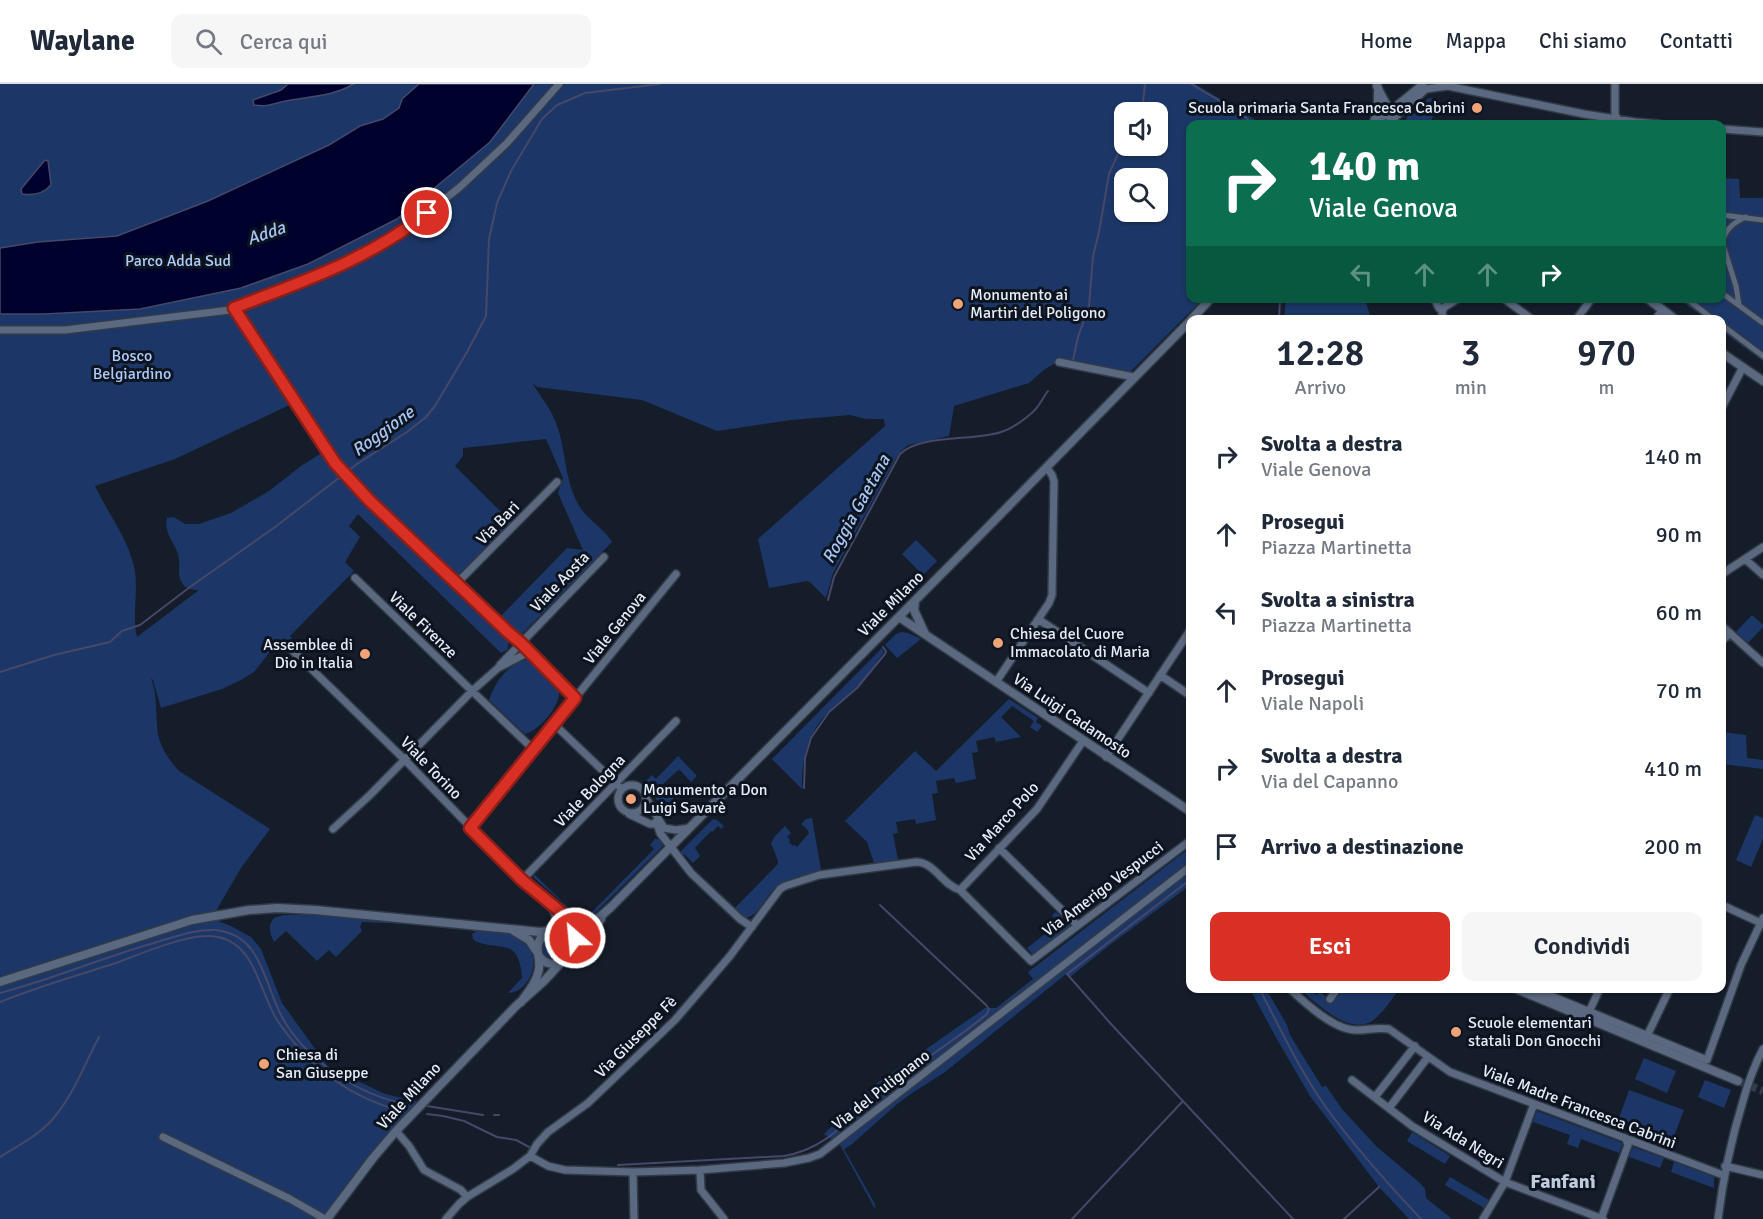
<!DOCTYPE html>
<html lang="it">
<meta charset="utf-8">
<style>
:root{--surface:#fff;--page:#f6f6f7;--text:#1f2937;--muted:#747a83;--line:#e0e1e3;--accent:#d93025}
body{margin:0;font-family:Signika,sans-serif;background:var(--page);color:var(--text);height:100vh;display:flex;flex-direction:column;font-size:22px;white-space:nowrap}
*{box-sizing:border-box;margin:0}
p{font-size:20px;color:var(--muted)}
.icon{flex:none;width:33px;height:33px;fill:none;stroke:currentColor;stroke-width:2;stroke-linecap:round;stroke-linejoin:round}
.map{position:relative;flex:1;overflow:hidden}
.sheet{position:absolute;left:1186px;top:231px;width:540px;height:678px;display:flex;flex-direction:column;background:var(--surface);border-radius:12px;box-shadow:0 2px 4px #0004}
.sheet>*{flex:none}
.banner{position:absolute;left:1186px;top:36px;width:540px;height:183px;border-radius:12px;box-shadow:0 2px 4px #0004;background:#0b6e4f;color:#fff;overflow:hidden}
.fabs{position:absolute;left:1114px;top:18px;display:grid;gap:12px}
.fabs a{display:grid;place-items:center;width:54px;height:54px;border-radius:12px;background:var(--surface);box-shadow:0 2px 4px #0004;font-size:30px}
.pin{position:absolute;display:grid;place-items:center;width:51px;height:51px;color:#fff;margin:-26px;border:3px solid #fff;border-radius:50%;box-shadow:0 2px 6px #0007}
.me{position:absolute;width:66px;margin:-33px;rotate:333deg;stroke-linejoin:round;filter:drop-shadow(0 0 4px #0008)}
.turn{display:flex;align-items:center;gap:21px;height:126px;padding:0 24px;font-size:27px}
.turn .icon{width:78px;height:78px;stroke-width:2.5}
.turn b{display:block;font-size:42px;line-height:51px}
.lanes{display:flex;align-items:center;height:57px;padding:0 24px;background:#0003;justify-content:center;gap:30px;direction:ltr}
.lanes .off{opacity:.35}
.eta{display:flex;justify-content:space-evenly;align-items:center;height:102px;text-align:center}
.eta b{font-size:36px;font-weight:600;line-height:42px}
.cta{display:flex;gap:12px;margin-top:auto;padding:12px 24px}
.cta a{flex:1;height:69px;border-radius:12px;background:var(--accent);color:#fff;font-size:24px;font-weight:600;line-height:69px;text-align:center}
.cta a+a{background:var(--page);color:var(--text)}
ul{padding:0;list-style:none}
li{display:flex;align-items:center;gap:18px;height:78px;padding:0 24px}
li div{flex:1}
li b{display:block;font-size:22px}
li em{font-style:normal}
header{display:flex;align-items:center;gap:36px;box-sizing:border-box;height:84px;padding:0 30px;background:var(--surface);border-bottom:2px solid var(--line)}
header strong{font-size:28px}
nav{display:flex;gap:33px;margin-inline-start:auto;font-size:21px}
.search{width:420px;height:54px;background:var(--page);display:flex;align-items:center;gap:15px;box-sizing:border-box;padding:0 21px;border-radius:12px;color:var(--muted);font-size:22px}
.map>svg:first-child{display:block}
</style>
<header>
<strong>Waylane</strong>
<div class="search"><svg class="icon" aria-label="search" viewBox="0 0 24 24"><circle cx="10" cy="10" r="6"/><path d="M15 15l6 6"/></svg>Cerca qui</div>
<nav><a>Home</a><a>Mappa</a><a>Chi siamo</a><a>Contatti</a></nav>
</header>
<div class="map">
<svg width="1763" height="1135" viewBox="0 0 1763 1135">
<rect width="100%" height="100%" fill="#151d2a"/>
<path fill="#1c3767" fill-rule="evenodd" d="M0 0H1195L1254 35 1259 40H1191V214L1203 215 1128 290 1059 277 1045 285 1029 299 954 322 949 352 908 361 899 369 833 489 826 514 811 499 807 497 769 504 758 455 885 342 884 335H866L850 331 791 336 717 347 642 316 537 303 532 299C540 312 550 323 556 339 566 365 564 393 578 420 587 436 604 444 612 458L520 552 500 533 567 464 583 466 558 409 563 394 546 355 463 364V372L455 382 511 438 457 492 382 422 353 391 347 395 505 552 509 559 507 566 501 569 358 430 349 442 360 453 345 478 354 487 290 552 292 554 281 565 276 560 254 588 241 596 222 605 161 624 153 596 151 594C158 612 155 631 158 650 161 665 170 677 179 687L270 745 241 784 217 825 218 837 231 842 251 853 261 865 282 919 328 983 385 1010 419 1018 383 1056 323 1135H0ZM1125 28H1158V62H1125ZM1125 94H1158V128H1125ZM300 316 331 363 301 382 269 407 231 429 199 440H185L174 433 167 434C163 451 177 459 179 475 180 483 177 491 182 499 186 505 192 506 199 506L137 553C132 532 138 509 135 487 129 455 108 430 95 402L175 375Z
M1429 14 1436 15 1431 40H1411L1406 36 1408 30Z
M1722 94 1739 95 1740 114H1763V277L1722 247V236L1707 235 1678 215 1722 214Z
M1286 214 1365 215 1371 235H1284Z
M916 456 937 477 923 491 902 470Z
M1752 531 1763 541V543L1748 559 1736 548Z
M901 548 908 549 921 555 897 574 885 561 896 550Z
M882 564 884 568C874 581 864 597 852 607 846 613 840 617 834 622 809 645 801 672 802 705L772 675Z
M528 575 559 604C562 621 540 646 525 650L489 616C496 596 507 581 528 575Z
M1009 615 1038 634 1036 638 1042 642 1037 648 1030 643 1034 637 1012 622 1001 633 1021 653 996 658 994 653 976 657 978 668 972 669 976 695 956 699 954 694 936 697 938 709 932 710 936 736 916 740 915 735 896 738 898 749 893 750 898 776 874 779 867 758 845 737 915 667 936 687Z
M1722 648 1746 651 1747 674 1763 676V685L1722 680Z
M678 672 697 692 691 698 680 686 677 687 661 702 674 715 665 724 642 701 652 691 656 695Z
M1755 731 1763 734V755L1751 783 1736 776Z
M812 734 821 786C805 791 783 795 772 807 764 816 759 831 746 834L734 825 778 780V777L771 759 775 752 785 742 791 749 787 753 790 756 789 758 793 762 795 761 797 763 809 749 806 744 801 740 806 735Z
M713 735 717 736 724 742 721 745 718 742 712 748 711 747 695 764 700 772 693 779 685 771 680 770 681 767Z
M655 755H659L663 761 662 763 595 829 584 835H575L571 831 563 819 533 793 534 790 578 833 583 829 587 833 654 765 650 761Z
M1191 763V804L1189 802 1111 860 1070 893 1066 890 945 988 912 1009 896 1021 852 1060 844 1065 875 1120V1125L840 1061 824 1050 873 1002 985 924H996L1033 895 1028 888Z
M1056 828 1070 841V843L1033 871 1027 864 1058 840 1052 831Z
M283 831H320L408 840 362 838 360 843 362 847 336 873 329 866 317 877 286 847 274 858C270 849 267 842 274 834Z
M478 846C494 847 510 847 524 856L523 858C527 863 532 867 533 874 536 889 524 909 508 909L522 894C519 852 501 868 475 857L473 855 472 850Z
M561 846 566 847 570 851V862L559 873 548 875 542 871C540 858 548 848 561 846Z
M1250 905H1266L1287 941 1290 951 1322 1003 1326 1002 1342 1025 1377 1063 1420 1099 1425 1105 1426 1114 1452 1135H1409L1379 1103 1310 1012 1274 950Z
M1299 905H1309L1317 911 1319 907 1333 918 1344 905H1399C1393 914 1378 936 1368 939 1344 948 1316 918 1299 905Z
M1644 974 1676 987 1667 1009 1635 995Z
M1705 996 1731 1006 1724 1024 1698 1013Z
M1629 1006 1684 1026 1671 1060 1617 1040Z
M1537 1027 1623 1059 1619 1069 1581 1055 1578 1064 1567 1060 1570 1051 1533 1038Z
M1412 1048 1450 1072 1445 1080 1407 1057Z
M1633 1063 1664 1074 1660 1084 1629 1073Z
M1674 1078 1714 1093V1104L1671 1088Z
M1450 1093 1489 1116 1484 1124 1445 1101Z"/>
<path fill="#00012c" stroke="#454868" stroke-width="1.5" d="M288 0H354C331 13 311 12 286 17 271 20 270 23 254 21L253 16 281 6Z
M419 0H534L490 58 397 135 308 180 241 204 140 225 44 230H0V164L38 158 117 152 208 117 329 61 360 42 383 35 399 24 402 15Z
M45 76 48 77 51 101C43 110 34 112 22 110L21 105Z"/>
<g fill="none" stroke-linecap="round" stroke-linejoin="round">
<path stroke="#454868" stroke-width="2" d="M1191 0 1242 30 1252 40
M1139 28 1143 18 1145 0
M1279 236 1280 214
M1073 276 1078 253 1089 222 1093 172 1099 148 1109 90 1125 54
M828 516 834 493 900 370C921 349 978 358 1004 347 1013 344 1033 330 1038 322 1042 317 1044 312 1048 307
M0 588 54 571 110 558 122 547 140 541 190 503 275 443 357 380 407 348 426 333 435 322 467 268 486 232 489 155 497 119 511 87 542 35 557 21 585 9 660 0
M804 704 805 674 811 654 829 628 857 604 885 570 886 567 883 563
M1191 795 1067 890 1111 940 1293 1135
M1259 904C1280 944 1299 985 1325 1022 1354 1062 1387 1099 1421 1135
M0 909C53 895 104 873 157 858 175 853 195 845 215 846 263 850 264 902 283 935 307 976 360 1013 408 1020
M0 918C37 903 75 892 113 880 139 871 191 847 218 853 257 861 259 910 279 939 309 982 350 1014 402 1027
M427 1022 483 1031
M427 1030 443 1032 464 1037 497 1053 516 1056 529 1063
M494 1031H499
M0 1073C17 1062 36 1053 50 1038 72 1015 84 981 99 953
M618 1081 784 1072C832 1064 852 1028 889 1001 921 977 956 956 987 930L989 925 986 921 880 821
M1072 1135 1183 1017
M1344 1135 1379 1103"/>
<path stroke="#343c48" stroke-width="8" stroke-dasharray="8 4" stroke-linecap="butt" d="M1738 997 1763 1007"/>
<defs>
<path id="pedestrian" d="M1722 131 1763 136
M1722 158 1736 202 1739 221
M1722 160C1724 146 1734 138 1746 133
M1722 209 1763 239
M1686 214 1714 236
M1722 241 1763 272"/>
<path id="minor" d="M1615 0V30L1618 36
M1391 37 1426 5 1448 2 1584 30 1635 38 1659 40
M1374 40 1423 0
M1722 45 1763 48
M1434 214 1439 224 1443 226
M1503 214 1533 236
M234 224 335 379 369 416 509 549 521 559 532 571
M1444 236 1442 229 1443 224 1459 214
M1576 236 1592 214
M1655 236 1662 226
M0 246H65L230 226 350 178 377 164 410 143 460 103 507 59 559 0
M1059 278 1134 293
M1722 323 1743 283
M1745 475 1763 491
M1722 490 1763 463
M457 499 557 398
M1038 535 1149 609
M1722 542 1763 579
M1722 557 1730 549
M293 567 405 676 522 796 560 827 569 842
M525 570 532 571 575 614 533 665 472 607 498 584Z
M500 581 604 473
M1160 591 1191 612
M996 598 1049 519 1052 511 1054 397 1052 391 1047 384
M575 614 676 490
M554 640 622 705
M1106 673 1191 545
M618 715a14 14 0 1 1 28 0a14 14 0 1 1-28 0Z
M646 714 664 744 676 746 689 744
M629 730 650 740H653L659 736
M659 736 658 743 660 749 691 789 740 835 752 843
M470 743 533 665
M333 745 370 711 472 607 355 494
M999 764 1077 841
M522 796 676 637
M960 806 1037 725 1083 657
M1722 821 1763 840
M552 822 556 834 553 843
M1289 904C1305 919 1334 946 1356 946 1367 946 1378 943 1389 945L1450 988 1723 1091
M1532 904 1707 976 1741 881 1763 834
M1330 915 1338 904
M1589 928 1600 904
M1647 952 1670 904
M1352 996 1412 1042 1505 1098 1603 1135
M1375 1013 1415 962
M1389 1024 1428 973
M396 1047 409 1062 424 1086 461 1106 467 1113
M163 1053 290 1115 325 1135
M530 1072 548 1082 565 1086 633 1088 700 1086 784 1079 809 1074 820 1070 1191 782
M1725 1082 1763 1091
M700 1086 701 1106 724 1135
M633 1088 634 1135
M446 1135 459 1120 467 1113 513 1085 530 1072 537 1060 548 1048 588 1019 675 936 730 872 780 805 785 802 819 791 916 778C935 778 942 801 960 806L1031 877 1191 756
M1483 1135 1505 1098 1534 1020
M1601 1135 1628 1061 1626 1056
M1718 1135C1723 1095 1731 1056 1743 1017 1748 999 1754 982 1763 965"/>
<path id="tertiary" d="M1377 2C1381 14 1395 29 1389 40
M1373 40 1378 28V9
M1647 214 1676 236
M1191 236 1211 214
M1722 269 1763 297
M915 517 914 526 925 550
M899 533 1191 728
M514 847 529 856 537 868
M539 872C545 880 553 882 561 877
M0 898 192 836 249 826 277 824 315 826 540 848 547 847
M1514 904 1738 997
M521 918C528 908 537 898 539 885 541 871 532 863 544 850 556 836 569 845 584 842 595 839 603 830 611 823L985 446 1191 236
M327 1135 373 1074 396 1047 516 922 544 897 601 835"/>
</defs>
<use href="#pedestrian" stroke="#323a46" stroke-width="8"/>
<use href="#minor" stroke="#323a46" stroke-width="10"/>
<use href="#tertiary" stroke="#323a46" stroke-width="11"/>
<use href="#pedestrian" stroke="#5a6880" stroke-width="5"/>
<use href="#minor" stroke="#5a6880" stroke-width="7"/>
<use href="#tertiary" stroke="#5a6880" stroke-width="8"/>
</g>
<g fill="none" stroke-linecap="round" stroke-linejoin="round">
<defs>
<path id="route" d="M427 129C368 176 303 197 234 224L335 379 369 416 509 549 521 559 575 614 470 744 522 796 562 829 575 854"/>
</defs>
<use href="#route" stroke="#8d1f18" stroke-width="15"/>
<use href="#route" stroke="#d93025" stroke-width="10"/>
</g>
<g fill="#efa377" stroke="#0c1420" stroke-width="2">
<circle cx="1477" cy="24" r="6"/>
<circle cx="958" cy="220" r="6"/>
<circle cx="998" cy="559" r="6"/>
<circle cx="365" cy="570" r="6"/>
<circle cx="631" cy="715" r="6"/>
<circle cx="1456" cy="948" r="6"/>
<circle cx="264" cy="980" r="6"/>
</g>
<g text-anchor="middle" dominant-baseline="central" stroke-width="6" stroke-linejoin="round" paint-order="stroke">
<g font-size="16" fill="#e6ecf5" stroke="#0c1420" text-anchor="start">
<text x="1465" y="24" text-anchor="end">Scuola primaria Santa Francesca Cabrini</text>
<text x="970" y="211">Monumento ai<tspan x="970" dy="18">Martiri del Poligono</tspan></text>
<text x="1010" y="550">Chiesa del Cuore<tspan x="1010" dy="18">Immacolato di Maria</tspan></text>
<text x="353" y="561" text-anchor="end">Assemblee di<tspan x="353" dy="18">Dio in Italia</tspan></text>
<text x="643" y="706">Monumento a Don<tspan x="643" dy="18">Luigi Savarè</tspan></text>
<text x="1468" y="939">Scuole elementari<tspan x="1468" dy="18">statali Don Gnocchi</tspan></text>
<text x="276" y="971">Chiesa di<tspan x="276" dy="18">San Giuseppe</tspan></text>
</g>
<g font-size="16" fill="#afcbfb" stroke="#0c1420">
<text x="178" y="177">Parco Adda Sud</text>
<text x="132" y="272">Bosco<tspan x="132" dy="18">Belgiardino</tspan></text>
</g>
<g font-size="16" fill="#e6ecf5" stroke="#0c1420">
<text transform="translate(498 439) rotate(-45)">Via Bari</text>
<text transform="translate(560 498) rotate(-46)">Viale Aosta</text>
<text transform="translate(891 520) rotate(-45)">Viale Milano</text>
<text transform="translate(423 541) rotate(44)">Viale Firenze</text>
<text transform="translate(615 544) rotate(-51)">Viale Genova</text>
<text transform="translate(1072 632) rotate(34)">Via Luigi Cadamosto</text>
<text transform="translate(431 684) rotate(46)">Viale Torino</text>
<text transform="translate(590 707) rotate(-46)">Viale Bologna</text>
<text transform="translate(1002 738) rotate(-48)">Via Marco Polo</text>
<text transform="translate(1103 805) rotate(-37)">Via Amerigo Vespucci</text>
<text transform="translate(636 953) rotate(-45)">Via Giuseppe Fè</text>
<text transform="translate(881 1006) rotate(-38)">Via del Pulignano</text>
<text transform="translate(409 1012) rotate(-47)">Viale Milano</text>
<text transform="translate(1579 1023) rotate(21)">Viale Madre Francesca Cabrini</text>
<text transform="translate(1463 1056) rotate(32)">Via Ada Negri</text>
</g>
<g font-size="18" font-style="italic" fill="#a8c4f3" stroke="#0c1420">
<text transform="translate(266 149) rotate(-19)">Adda</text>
<text transform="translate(383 347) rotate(-36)">Roggione</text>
<text transform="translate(856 425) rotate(-61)">Roggia Gaetana</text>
</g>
<g font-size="20" font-weight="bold" fill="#c0cbde" stroke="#0c1420">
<text x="1563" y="1097">Fanfani</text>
</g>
</g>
</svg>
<div class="fabs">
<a><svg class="icon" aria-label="sound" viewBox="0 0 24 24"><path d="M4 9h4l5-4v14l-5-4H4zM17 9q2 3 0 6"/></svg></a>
<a><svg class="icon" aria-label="search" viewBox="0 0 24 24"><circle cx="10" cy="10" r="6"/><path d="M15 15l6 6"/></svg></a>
</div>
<div class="pin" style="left:427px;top:129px;background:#d93025"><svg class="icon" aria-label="arrive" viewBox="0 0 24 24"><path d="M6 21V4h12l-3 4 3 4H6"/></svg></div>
<svg class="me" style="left:575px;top:854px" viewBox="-20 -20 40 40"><circle r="17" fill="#d93025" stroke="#fff" stroke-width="3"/><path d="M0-11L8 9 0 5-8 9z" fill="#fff"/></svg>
<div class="banner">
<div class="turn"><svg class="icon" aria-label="right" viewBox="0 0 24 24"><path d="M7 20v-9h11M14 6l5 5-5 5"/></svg><div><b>140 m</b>Viale Genova</div></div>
<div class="lanes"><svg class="icon off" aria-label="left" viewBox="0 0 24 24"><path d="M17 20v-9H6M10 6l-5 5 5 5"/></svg><svg class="icon off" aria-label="ahead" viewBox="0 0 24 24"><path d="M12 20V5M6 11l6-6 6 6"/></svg><svg class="icon off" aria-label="ahead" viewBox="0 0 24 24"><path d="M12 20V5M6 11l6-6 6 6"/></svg><svg class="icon" aria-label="right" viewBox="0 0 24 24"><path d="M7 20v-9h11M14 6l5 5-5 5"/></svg></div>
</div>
<section class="sheet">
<div class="eta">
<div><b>12:28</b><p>Arrivo</p></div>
<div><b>3</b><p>min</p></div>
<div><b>970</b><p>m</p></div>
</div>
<ul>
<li><svg class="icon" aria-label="right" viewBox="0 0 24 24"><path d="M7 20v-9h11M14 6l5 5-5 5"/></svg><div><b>Svolta a destra</b><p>Viale Genova</p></div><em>140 m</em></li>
<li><svg class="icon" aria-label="ahead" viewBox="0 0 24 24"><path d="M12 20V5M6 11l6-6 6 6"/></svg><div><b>Prosegui</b><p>Piazza Martinetta</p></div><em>90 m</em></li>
<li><svg class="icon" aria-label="left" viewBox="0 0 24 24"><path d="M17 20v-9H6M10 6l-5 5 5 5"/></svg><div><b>Svolta a sinistra</b><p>Piazza Martinetta</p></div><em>60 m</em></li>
<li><svg class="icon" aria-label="ahead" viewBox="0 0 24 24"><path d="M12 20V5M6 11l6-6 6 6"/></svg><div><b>Prosegui</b><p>Viale Napoli</p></div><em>70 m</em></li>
<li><svg class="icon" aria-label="right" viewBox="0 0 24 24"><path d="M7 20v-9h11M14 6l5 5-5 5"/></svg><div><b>Svolta a destra</b><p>Via del Capanno</p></div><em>410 m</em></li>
<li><svg class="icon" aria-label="arrive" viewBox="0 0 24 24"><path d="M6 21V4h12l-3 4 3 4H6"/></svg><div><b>Arrivo a destinazione</b></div><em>200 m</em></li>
</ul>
<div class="cta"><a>Esci</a><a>Condividi</a></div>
</section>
</div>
